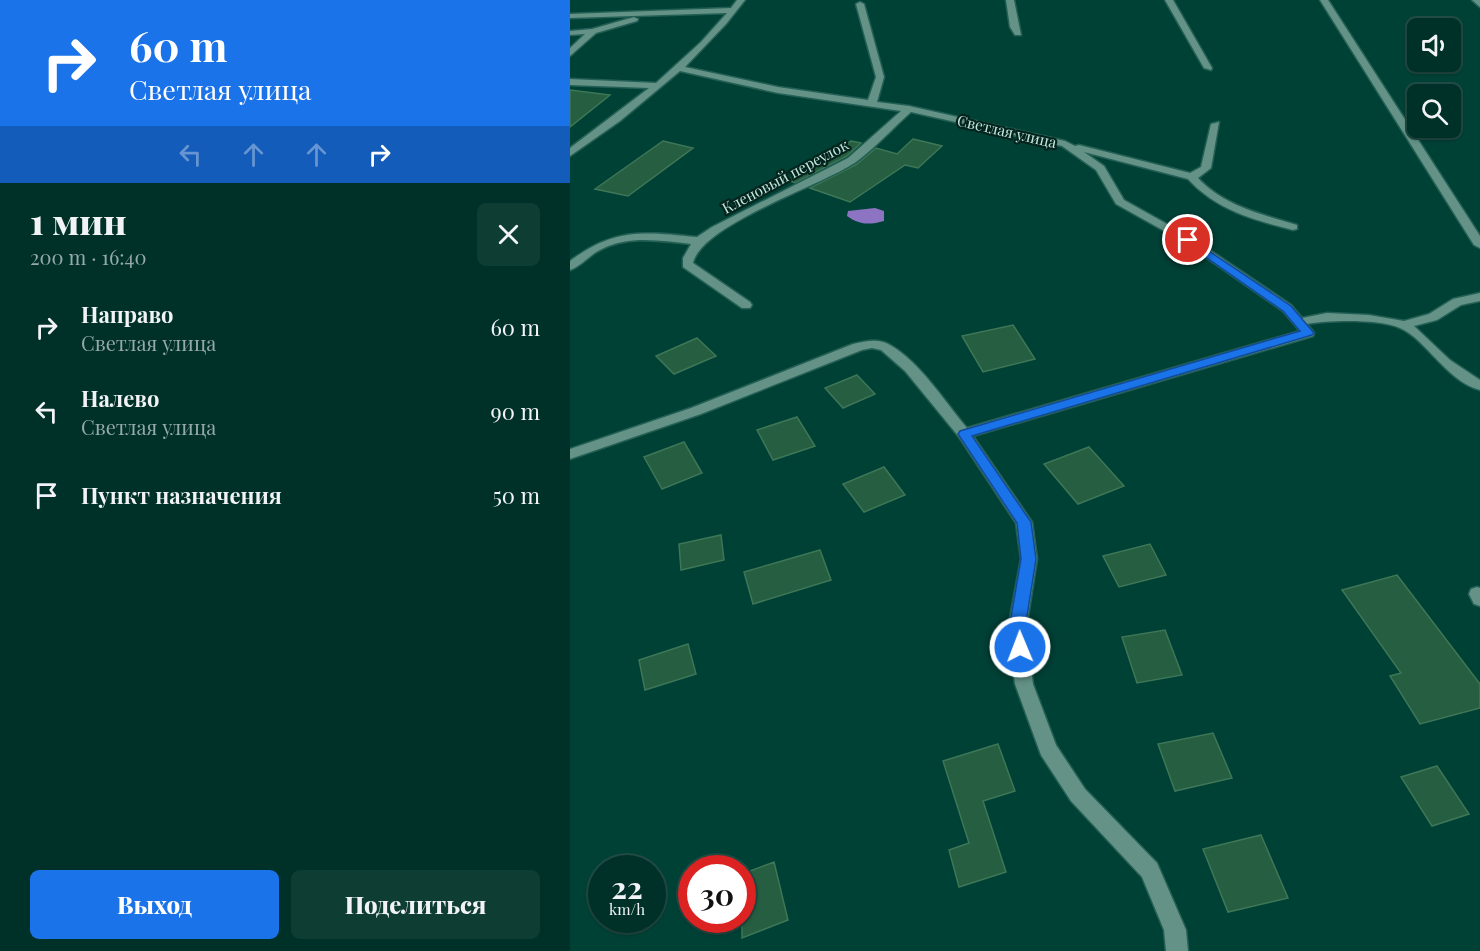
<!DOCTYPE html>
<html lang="ru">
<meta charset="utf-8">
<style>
:root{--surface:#003128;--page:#0e3d34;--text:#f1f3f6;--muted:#95a9a8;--line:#224c45;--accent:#1a73e8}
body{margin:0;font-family:"Playfair Display",serif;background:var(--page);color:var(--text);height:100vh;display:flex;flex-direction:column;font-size:22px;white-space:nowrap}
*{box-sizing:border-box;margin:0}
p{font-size:20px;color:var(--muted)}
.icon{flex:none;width:33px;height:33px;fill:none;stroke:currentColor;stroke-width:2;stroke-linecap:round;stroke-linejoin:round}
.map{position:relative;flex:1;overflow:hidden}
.sheet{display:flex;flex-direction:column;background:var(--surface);width:570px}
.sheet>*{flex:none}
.top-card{background:#1a73e8;color:#fff;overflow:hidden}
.fabs{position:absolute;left:837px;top:18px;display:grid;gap:12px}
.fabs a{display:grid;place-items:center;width:54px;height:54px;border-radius:9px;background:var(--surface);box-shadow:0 2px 4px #0004,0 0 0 2px var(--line);font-size:30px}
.speed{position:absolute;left:18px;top:855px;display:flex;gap:12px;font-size:30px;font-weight:700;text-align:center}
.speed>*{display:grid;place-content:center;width:78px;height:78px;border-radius:50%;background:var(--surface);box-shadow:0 2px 4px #0004,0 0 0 2px var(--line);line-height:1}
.speed small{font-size:15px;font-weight:400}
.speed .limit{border:9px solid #d22;background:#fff;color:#111}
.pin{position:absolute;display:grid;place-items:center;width:51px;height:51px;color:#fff;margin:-26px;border:3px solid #fff;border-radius:50%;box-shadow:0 2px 6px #0007}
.me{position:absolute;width:66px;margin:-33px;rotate:359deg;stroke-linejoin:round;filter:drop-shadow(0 0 4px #0008)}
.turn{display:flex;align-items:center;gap:21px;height:126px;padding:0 30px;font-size:27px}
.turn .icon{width:78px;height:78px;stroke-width:2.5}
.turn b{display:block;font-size:42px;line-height:51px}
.lanes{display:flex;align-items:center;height:57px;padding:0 30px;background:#0003;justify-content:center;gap:30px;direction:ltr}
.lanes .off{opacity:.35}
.round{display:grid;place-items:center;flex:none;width:63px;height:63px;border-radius:9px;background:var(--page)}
.summary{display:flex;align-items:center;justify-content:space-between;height:102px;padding:0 30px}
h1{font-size:36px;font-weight:800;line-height:45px}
.cta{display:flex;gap:12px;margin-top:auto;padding:12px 30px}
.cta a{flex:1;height:69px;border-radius:9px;background:var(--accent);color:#fff;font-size:24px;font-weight:800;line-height:69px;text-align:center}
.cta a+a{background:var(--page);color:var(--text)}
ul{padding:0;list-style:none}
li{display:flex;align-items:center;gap:18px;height:84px;padding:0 30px}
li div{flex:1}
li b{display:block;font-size:22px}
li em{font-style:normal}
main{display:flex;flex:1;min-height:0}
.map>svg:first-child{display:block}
</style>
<main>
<section class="sheet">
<div class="top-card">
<div class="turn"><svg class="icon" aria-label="right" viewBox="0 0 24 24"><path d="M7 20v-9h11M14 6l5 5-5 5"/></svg><div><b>60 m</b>Светлая улица</div></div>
<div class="lanes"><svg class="icon off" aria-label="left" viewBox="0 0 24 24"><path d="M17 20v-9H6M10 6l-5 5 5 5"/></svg><svg class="icon off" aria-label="ahead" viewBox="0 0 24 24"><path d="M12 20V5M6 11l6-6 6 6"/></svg><svg class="icon off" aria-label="ahead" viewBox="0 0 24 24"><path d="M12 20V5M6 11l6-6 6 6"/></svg><svg class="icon" aria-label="right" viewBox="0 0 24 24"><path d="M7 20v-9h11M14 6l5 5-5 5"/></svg></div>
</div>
<div class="summary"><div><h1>1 мин</h1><p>200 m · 16:40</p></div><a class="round"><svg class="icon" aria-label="close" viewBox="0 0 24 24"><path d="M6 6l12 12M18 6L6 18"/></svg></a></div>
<ul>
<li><svg class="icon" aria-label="right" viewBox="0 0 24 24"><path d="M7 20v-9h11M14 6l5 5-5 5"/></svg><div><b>Направо</b><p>Светлая улица</p></div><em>60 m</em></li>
<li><svg class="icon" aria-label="left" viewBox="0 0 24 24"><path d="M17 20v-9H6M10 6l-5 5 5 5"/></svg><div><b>Налево</b><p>Светлая улица</p></div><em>90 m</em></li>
<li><svg class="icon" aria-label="arrive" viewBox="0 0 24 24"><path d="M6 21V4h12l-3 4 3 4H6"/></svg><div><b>Пункт назначения</b></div><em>50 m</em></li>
</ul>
<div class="cta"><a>Выход</a><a>Поделиться</a></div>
</section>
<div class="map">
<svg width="910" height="951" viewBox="0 0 910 951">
<rect width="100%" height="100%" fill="#004136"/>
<path fill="#8d74c2" d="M305 208 314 211V221C300 225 289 225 277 216L278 211Z"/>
<path fill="#255e40" stroke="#3e7757" stroke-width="1.5" d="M0 90 40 95 0 127Z
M343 139 372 146 348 168 335 165 280 202 240 188 287 164 306 148 327 154Z
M93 141 123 148 58 196 25 189Z
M281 141 291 143 277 156 225 183 218 180Z
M443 325 465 359 413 372 392 336Z
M127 338 146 356 104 374 86 356Z
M287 375 305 394 273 408 255 388Z
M227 417 245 446 203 460 187 430Z
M114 442 132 473 92 489 74 457Z
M519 447 554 486 508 504 474 464Z
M314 467 335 495 294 512 273 484Z
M151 535 154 560 111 570 109 544Z
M580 544 596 575 549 587 533 556Z
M250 550 261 580 183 604 174 572Z
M827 575 910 684V708L850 724 820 676 831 673 772 590Z
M595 630 612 675 567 683 552 637Z
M118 644 126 674 75 690 69 660Z
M643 733 662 778 605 791 588 744Z
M428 744 445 791 413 801 436 872 389 887 379 850 399 843 373 761Z
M867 766 899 814 862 826 831 777Z
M691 835 718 898 658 912 633 849Z
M204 862 218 920 172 938V874Z"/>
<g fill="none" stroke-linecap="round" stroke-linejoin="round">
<defs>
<path id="minor" d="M167 0H175L156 24 115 67 208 87 298 100 306 77 286 4 290 2 294 4 314 77 307 102 339 106 495 141 505 146 509 145 620 173 631 167 641 124 649 122 641 168 628 178C654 206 691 214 727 225V229L723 230C684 220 646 210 618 179L514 152 534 166 554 200 622 238 721 305 732 318 757 313 799 315 834 321 859 314 883 299 910 293V301L891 305 867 320 844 326 880 360 910 380V390C876 381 856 339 830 328 809 319 760 320 737 324L744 333 743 336 403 436 462 522 467 559 456 629 463 684 486 745 515 789 587 863 616 930 618 951H596L594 930 572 877 501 801 471 755 445 684 438 629 451 559 446 523 389 437 335 371 311 350 302 348 292 350 131 414 0 459V449L121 408 283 344C296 341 309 338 320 345 349 361 376 403 397 428L730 331 713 311 614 242 546 204 526 170 492 146 341 112C323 128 305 148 286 162 251 186 132 224 123 263L180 302 182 305 180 308H172L113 267V258L121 244C91 241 60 235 32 249 20 254 12 266 0 270V261C45 227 74 232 127 237L142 227 278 158 331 111 208 93 110 71 50 121 0 156V148L79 88 0 85V79L86 83 131 42 157 13 0 18V14L161 8Z
M436 0H444L451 35H445L440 27Z
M595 0H603L642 68 641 70 634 68Z
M750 0H758L910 236V248L904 245Z
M902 0H910V7Z
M64 17 68 19 67 21 26 33 0 56V48L15 34 0 35V31L22 29Z
M907 587 910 588V606L904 604 899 594 901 589Z"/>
</defs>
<use href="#minor" stroke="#235f54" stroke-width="3"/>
<use href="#minor" fill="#649286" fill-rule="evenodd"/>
</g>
<path fill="#1a73e8" stroke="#114b97" stroke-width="1.5" d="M618 237 721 306 744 333 742 335 402 436 461 522 466 559 455 629 458 647 455 652 450 654 444 652 439 629 451 559 447 523 390 437 388 434 390 431 730 331 713 311 614 242 612 240Z"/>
<g text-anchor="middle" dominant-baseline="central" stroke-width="4.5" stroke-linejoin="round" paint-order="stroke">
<g font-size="15" fill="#c4e8de" stroke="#04241e">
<text transform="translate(437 131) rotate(13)">Светлая улица</text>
<text transform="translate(215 176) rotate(-28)">Кленовый переулок</text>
</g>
</g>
</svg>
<div class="fabs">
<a><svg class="icon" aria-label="sound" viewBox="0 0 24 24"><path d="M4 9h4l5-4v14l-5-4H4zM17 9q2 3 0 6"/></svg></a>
<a><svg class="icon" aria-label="search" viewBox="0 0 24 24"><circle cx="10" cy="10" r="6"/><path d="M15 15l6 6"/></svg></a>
</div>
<div class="speed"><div>22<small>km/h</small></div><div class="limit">30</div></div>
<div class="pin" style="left:618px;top:240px;background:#d93025"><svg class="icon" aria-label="arrive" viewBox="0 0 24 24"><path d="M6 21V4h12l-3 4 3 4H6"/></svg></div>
<svg class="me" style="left:450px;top:647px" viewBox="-20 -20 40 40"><circle r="17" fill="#1a73e8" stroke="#fff" stroke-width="3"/><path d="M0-11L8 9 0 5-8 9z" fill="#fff"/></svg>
</div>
</main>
